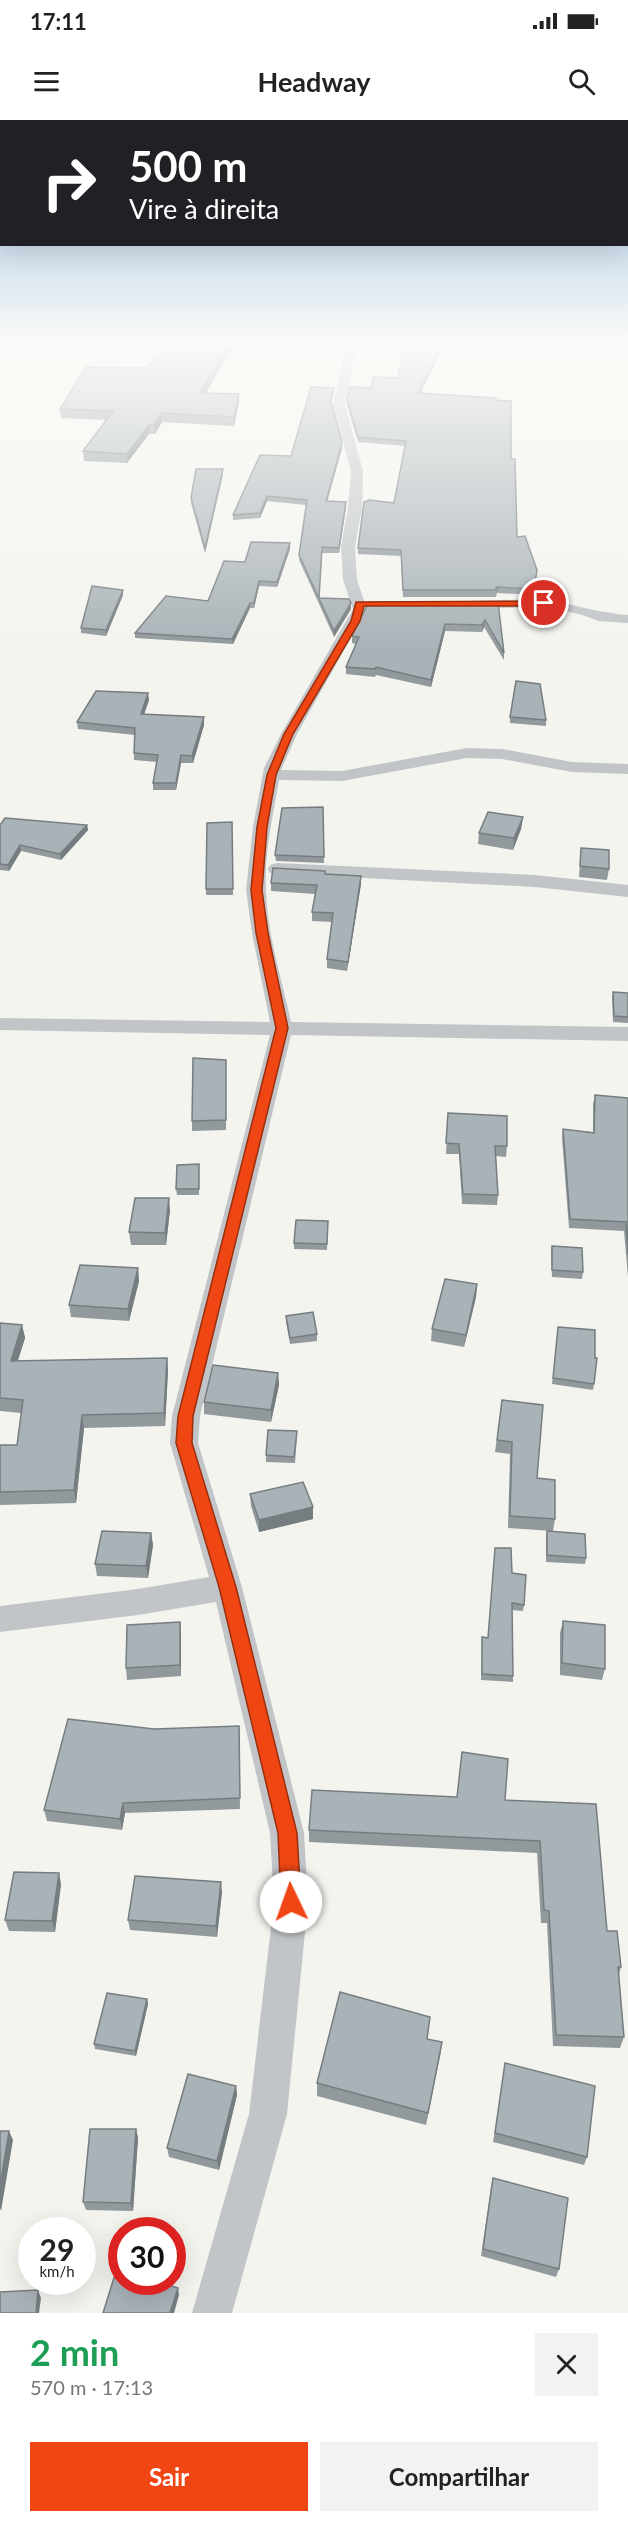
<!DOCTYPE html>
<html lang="pt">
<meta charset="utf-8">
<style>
:root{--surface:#fff;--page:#f2f2f2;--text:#222;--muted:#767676;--accent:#ef4614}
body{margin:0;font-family:Lato,sans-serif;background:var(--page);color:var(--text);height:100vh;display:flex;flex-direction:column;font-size:22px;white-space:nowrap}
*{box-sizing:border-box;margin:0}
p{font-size:20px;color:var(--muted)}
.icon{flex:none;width:33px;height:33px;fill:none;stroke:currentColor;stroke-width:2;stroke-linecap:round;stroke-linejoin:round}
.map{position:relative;height:2193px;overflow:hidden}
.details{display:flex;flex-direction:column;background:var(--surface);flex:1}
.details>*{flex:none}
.guide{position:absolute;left:0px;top:0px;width:628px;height:126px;box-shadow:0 6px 24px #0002;background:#202124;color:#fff;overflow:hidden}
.speed{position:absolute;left:18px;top:2097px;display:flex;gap:12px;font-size:30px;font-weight:700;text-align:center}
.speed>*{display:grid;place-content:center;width:78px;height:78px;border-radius:50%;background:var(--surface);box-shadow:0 6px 24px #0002;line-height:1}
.speed small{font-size:15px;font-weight:400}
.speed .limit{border:9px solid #d22;background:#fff;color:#111}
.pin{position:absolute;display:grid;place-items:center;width:51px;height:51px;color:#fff;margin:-26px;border:3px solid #fff;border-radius:50%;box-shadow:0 2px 6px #0007}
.me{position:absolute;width:66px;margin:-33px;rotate:357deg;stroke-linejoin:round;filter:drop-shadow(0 0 4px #0008)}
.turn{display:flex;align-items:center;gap:21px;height:126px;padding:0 30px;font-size:27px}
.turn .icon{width:78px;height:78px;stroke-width:2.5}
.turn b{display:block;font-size:42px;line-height:51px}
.round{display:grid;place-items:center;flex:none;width:63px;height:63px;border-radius:0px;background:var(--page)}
.headline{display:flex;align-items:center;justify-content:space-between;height:102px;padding:0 30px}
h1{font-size:36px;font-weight:700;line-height:45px;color:#1e9e55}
.primary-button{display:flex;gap:12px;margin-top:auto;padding:12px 30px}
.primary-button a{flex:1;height:69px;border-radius:0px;background:var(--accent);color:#fff;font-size:24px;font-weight:700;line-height:69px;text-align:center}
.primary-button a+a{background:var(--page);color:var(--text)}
.status{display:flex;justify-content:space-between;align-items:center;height:42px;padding:0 30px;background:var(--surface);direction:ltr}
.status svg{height:16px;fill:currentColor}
header{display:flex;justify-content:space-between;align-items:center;height:78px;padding:0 30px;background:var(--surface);font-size:27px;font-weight:700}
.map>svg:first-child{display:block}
</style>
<div class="status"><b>17:11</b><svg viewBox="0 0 49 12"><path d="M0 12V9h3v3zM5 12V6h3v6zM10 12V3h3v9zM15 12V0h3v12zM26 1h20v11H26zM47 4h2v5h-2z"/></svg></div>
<header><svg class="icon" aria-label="menu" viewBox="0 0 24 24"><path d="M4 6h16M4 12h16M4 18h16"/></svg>Headway<svg class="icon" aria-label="search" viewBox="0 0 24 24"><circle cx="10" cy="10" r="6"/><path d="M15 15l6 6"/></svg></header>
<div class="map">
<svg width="628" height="2193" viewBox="0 0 628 2193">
<rect width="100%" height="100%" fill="#f4f4ef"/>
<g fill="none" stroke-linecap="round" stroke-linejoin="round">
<path fill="#c1c5c8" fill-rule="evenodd" d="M347 224H357L345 285 363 351 362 388 355 427 357 460 367 489 297 614 281 650 342 651 467 628 502 629 572 642 628 644V654L572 652 502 639 467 638 342 661 279 660C273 696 264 734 266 770 267 814 282 859 291 902L628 907V921L291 915 200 1296 198 1323 242 1467 304 1713 308 1782 287 1994 232 2193H192L249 1994 274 1782 270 1713 216 1482 138 1495 0 1512V1486L138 1469 209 1457 170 1323 172 1296 270 915 0 910V898L270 902 252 813 246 770 253 707 264 648 281 614 353 489 343 460 341 427 348 388 351 351 333 285Z
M544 479C572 484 599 493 628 495V503L599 501 579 494 544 487 466 489 459 485 466 481Z
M277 743 535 755 628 765V777L535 767 270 753 268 749 270 745Z"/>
</g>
<path fill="#91999d" d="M162 224H242L238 231H230L206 273 239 282 234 306 162 302 155 314H149L127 343 84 341 83 331 107 300 61 298 60 289 148 248Z
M404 224H475L474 230 442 229 421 273 495 280 511 339 517 417 536 456 533 475 497 473 496 477H403L401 436 358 434V428L394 383 405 326 358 322 347 285V279L371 268 398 258Z
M334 268 331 283 342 328 327 381 346 387 339 433H322L319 478 351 483V489L334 517 299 440 306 385 267 381 260 398 233 400V395L291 336Z
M223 354 205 433 191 383V378Z
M290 423V429L277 467 259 466 254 488H250L233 524 135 518V513L208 481 245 442Z
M123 470V475L106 516 81 513V508Z
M498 482 504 533V540L484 507 482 512 445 511 431 567 376 555 375 557 346 554V547L356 524 352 523V516Z
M149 580 144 595 204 605 193 643H181L176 670H153V663L157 642 134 640V633L135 615 78 609 77 602Z
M510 597 546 600V606L510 603Z
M323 687 324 743 276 741 275 735Z
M523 697 521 709 513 730 478 724 479 713Z
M232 702 233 775H206V769Z
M0 705H87L88 710 61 740 21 731 9 751 0 750Z
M581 728 609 749 607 760 579 757Z
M325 754 361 756V764L347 851 327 848V839L332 802 312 801V792L315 774 271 771V763Z
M613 872 628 873V903L613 902 612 878Z
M226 940V1010L192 1011V1001Z
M595 975 628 978V1157L624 1111 569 1108 562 1018 563 1009 593 1012V984Z
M448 993 507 1026 506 1037 496 1036 498 1075 497 1085 462 1084 459 1034H446Z
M199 1044V1075H177L176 1069Z
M170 1090 166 1125H131L129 1112Z
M328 1101 327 1130 294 1129V1123Z
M552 1126 583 1152 582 1159 552 1157 551 1132Z
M138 1148 139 1161 129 1201 71 1197 69 1185Z
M477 1164 476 1177 464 1227 431 1221 432 1209Z
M286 1196 317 1214V1221L290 1224 286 1202Z
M0 1203 22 1205 25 1218 18 1241 167 1238 168 1251 165 1306 84 1308 76 1383 0 1385V1325H17L21 1293 0 1291Z
M558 1207 594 1264 593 1270 552 1264Z
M278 1253 279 1265 271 1302 204 1294V1282Z
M502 1280 555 1399 553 1411 508 1408 510 1334 495 1332Z
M297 1317 295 1343 266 1342V1335Z
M250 1374 313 1399 259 1412 251 1386Z
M547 1411 586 1438 585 1444 546 1442V1418Z
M151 1413 153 1425 148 1458 97 1456 95 1444Z
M512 1453 524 1485 523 1491 512 1490 513 1556V1562L481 1560 482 1517 487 1518Z
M563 1501 605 1549 602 1560 560 1555V1513Z
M180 1502 181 1513V1556L127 1560 126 1548Z
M239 1606 240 1689 125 1693 122 1710 47 1701 44 1690 154 1609Z
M505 1680 596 1684 607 1811 621 1847 619 1855 624 1917 620 1928 553 1926 547 1803H541L537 1733 309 1722V1710Z
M61 1764 55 1812 9 1811 5 1800Z
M222 1772 217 1817 130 1810 128 1800Z
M147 1879 148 1884 136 1936 95 1929 94 1924Z
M442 1922 426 2005 317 1976V1963Z
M505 1943 587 2037 584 2045 493 2022Z
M236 1966 237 1975 219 2050 169 2037 167 2028Z
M136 2009 138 2018 133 2091 86 2090 83 2082Z
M493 2058 559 2149 556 2157 481 2136 491 2067Z"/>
<path fill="#767d80" d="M229 224H230V231L201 282 200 273Z
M237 224H242L238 231Z
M442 224V229L418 278V273Z
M239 274V282L234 306V297Z
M161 293 162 302 155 314 154 305Z
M149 305V314L127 343V334Z
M342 323V328L326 386V381Z
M223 349V354L205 433V428Z
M267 376V381L260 398V393Z
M346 382V387L339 433V428Z
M290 423V429L277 467V462Z
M259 461V466L254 488V483Z
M123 470V475L106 516V510Z
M250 483V488L233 524 232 519Z
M351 483V489L334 517V511Z
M485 500 484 507 482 512V505Z
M445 504V511L431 567V560Z
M148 573 149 580 141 602V594Z
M204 597V605L193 643 192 636Z
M181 635V643L176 670V663Z
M523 697 521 709 513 730 514 718Z
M87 705 88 710 61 740 60 734Z
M20 725 21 731 9 751 8 745Z
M361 756V764L347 851 348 842Z
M169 1078 170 1090 166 1125 165 1113Z
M138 1148 139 1161 129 1201 128 1189Z
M477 1164 476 1177 464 1227 466 1215Z
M22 1205 25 1218 13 1254 11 1241Z
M167 1238 168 1251 165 1306 164 1293Z
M278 1253 279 1265 271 1302V1290Z
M82 1295 84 1308 76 1383 74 1370Z
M313 1387V1399L259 1412V1400Z
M151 1413 153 1425 148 1458 146 1446Z
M180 1502 181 1513V1556L180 1545Z
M239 1606 240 1617V1689V1678Z
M123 1683 125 1693 122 1710 120 1699Z
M59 1753 61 1764 55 1812 52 1801Z
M221 1762 222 1772 217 1817 216 1806Z
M147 1879 148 1884 136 1936 135 1931Z
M442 1922 440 1936 426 2005 428 1993Z
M236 1966 237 1975 219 2050 217 2041Z
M136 2009 138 2018 133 2091 131 2083Z
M9 2011 13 2020 1 2091 0 2088V2066Z
M178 2168 179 2175 174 2193H170Z
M38 2170 41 2178 39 2193H36Z"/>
<path fill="#a9b2b7" stroke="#767d80" stroke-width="1.5" d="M162 224H229L200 273 239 274 234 297 161 293 154 305H149L127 334 83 331 113 291 60 289 86 247 148 248Z
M404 224H475V225L442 224 418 273 496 278 495 280 511 281V339H515L517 417 525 416 537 450 534 469 496 467 497 470H403L401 430 358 428 364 382 370 380 394 383 406 321 358 317 347 279 350 267 371 268 373 257 398 258Z
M311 267 334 268 331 281 342 323 326 381 346 382 339 428 322 427 319 478 349 479 351 483 334 511 299 435 307 380 267 376 260 393 233 395 260 335 291 336Z
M196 349H223L205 428 191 378Z
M251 422 290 423 277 462 259 461 254 483H250L232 519 135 513 166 476 208 481 224 441 245 442Z
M92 466 123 470 106 510 81 508Z
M369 482H498L504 533 485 500 482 505 445 504 431 560 376 547 375 549 346 547 359 517 352 516Z
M516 561 540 564 546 600 510 597Z
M96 571 148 573 141 594 204 597 192 636 181 635 176 663H153L158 635 134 633 135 608 77 602Z
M323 687 324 737 275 735 282 688Z
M488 692 523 697 514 718 479 713Z
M5 698 87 705 60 734 20 725 8 745 0 744V705Z
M232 702 233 769H206L207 703Z
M581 728 609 730V749L580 746Z
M273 748 325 751V754L361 756 348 842 327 839 333 793 312 792 317 765 271 763Z
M613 872 628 873V897L614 896Z
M193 938 226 940V1000L192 1001Z
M595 975 628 978V1134L626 1102 570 1099 563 1009 594 1013Z
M448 993 507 996V1026H495L498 1075 463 1074 459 1024 446 1023Z
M199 1044V1069H176L177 1045Z
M135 1078H169L165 1113 129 1112Z
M296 1100 328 1101 327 1124 294 1123Z
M552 1126 582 1128 583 1152 552 1150Z
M80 1145 138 1148 128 1189 69 1185Z
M445 1159 477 1164 466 1215 432 1209Z
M313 1192 317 1214 290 1218 286 1196Z
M0 1203 22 1205 11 1241 167 1238 164 1293 82 1295 74 1370 0 1372V1325H17L23 1280 0 1278Z
M558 1207 595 1210V1238H597L594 1264 553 1258Z
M213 1245 278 1253 271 1290 204 1282Z
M502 1280 543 1285 537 1358 555 1360V1399L510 1396 512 1322 497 1320Z
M268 1310 297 1311 294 1337 266 1335Z
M303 1362 313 1387 259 1400 250 1374Z
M102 1411 151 1413 146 1446 95 1444Z
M547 1411 585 1414 586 1438 547 1435Z
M495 1428H511L512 1453 526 1455 524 1485 512 1483 513 1556 482 1554V1517L488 1518Z
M563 1501 605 1505V1549L562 1543Z
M180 1502V1545L126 1548 127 1505Z
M68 1599 154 1609 239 1606 240 1678 123 1683 120 1699 44 1690Z
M462 1632 508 1639 505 1680 596 1684 607 1811H617L621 1847H618L624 1917 556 1915 549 1791 544 1790 540 1721 309 1710 312 1670 457 1677Z
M14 1752 59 1753 52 1801 5 1800Z
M135 1756 221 1762 216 1806 128 1800Z
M340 1872 430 1897 427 1919 442 1922 428 1993 317 1963Z
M107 1873 147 1879 135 1931 94 1924Z
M505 1943 595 1966 587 2037 495 2013Z
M188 1954 236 1966 217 2041 167 2028Z
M90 2009H136L131 2083 83 2082Z
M0 2011H9L0 2066Z
M493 2058 568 2078 559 2149 483 2129Z
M117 2148 122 2149V2162H159L178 2168 170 2193H103Z
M38 2170 36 2193H0V2172Z"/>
<linearGradient id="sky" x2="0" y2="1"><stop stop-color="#96bcdd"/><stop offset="0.42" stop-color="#fafaf8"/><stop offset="1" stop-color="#fafaf8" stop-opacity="0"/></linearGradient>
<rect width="628" height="531" fill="url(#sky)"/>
<path fill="#ef4614" stroke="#9b2e0d" stroke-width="1.5" d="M547 481V485L544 486H364L360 501 293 614 276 655 267 707 262 770 268 813 288 908 193 1296 192 1323 236 1467 297 1713 301 1782 298 1789 291 1792 284 1789 281 1782 278 1713 219 1467 176 1323 178 1296 276 908 256 813 251 770 257 707 267 655 284 614 351 501 356 482Z"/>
</svg>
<div class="speed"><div>29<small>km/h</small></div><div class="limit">30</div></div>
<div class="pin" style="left:544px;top:483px;background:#d93025"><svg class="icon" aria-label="arrive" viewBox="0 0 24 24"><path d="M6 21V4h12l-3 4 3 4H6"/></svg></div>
<svg class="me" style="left:291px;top:1782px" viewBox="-20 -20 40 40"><circle r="19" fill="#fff"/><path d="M0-13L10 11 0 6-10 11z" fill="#ef4614"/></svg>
<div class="guide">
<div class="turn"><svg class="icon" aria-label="right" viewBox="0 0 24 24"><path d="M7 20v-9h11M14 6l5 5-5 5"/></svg><div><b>500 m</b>Vire à direita</div></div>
</div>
</div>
<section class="details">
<div class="headline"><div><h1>2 min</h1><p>570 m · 17:13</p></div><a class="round"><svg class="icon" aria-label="close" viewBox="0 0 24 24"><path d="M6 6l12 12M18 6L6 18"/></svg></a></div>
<div class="primary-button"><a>Sair</a><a>Compartilhar</a></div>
</section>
